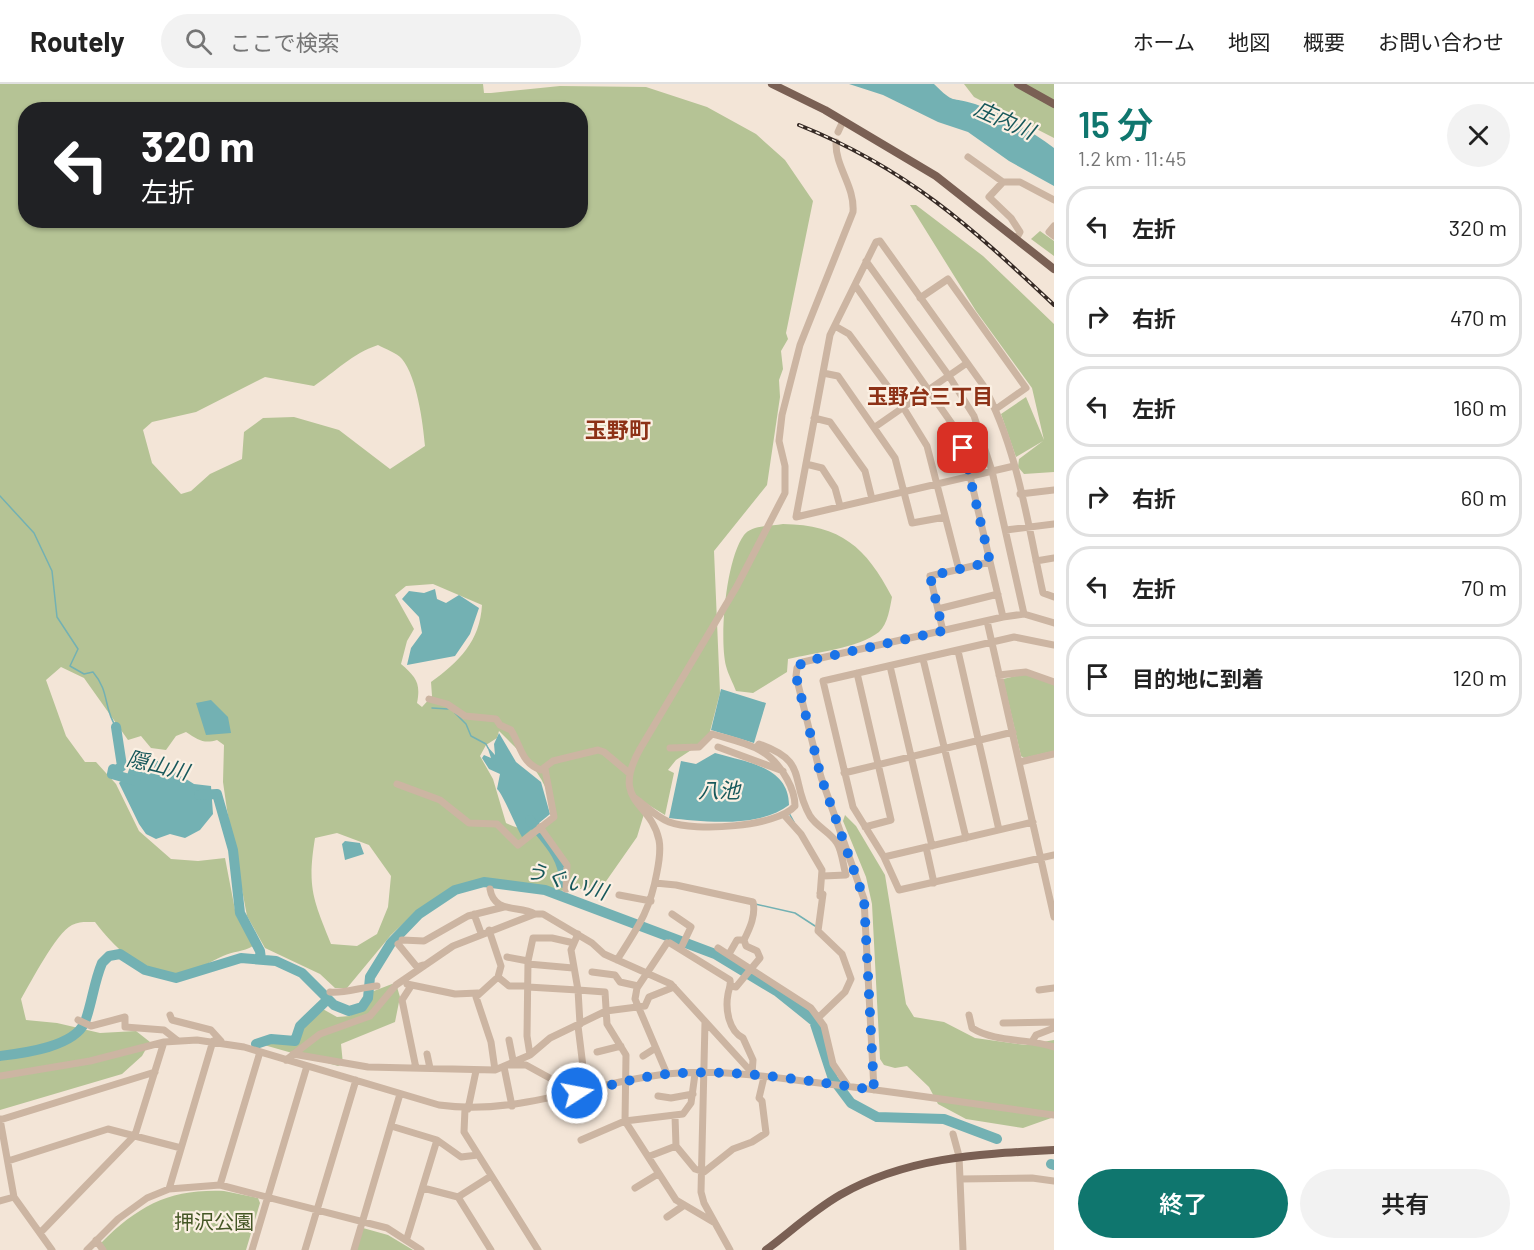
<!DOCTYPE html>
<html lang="ja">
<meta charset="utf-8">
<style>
:root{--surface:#fff;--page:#f2f2f2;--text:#222;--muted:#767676;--line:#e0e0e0;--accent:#0f766e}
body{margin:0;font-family:Barlow,"Noto Sans JP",sans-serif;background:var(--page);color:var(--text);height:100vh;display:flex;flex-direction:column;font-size:22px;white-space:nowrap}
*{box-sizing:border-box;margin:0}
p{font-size:20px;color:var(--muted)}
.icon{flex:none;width:33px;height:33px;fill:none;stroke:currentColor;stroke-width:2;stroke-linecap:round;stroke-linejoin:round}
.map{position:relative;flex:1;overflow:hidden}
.drawer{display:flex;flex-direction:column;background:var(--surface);width:480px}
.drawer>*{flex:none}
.banner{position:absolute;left:18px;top:18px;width:570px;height:126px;border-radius:24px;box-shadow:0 2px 4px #0004;background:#202124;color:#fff;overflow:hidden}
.pin{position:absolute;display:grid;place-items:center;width:51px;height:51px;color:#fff;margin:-26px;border-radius:12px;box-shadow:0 3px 9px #0006}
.me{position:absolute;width:66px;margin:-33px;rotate:79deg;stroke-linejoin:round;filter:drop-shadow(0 0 4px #0008)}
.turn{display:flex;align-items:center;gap:21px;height:126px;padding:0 24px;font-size:27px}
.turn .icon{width:78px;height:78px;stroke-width:2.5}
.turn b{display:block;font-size:42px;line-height:51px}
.round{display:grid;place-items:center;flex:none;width:63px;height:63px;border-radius:32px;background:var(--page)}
.head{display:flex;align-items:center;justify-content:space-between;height:102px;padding:0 24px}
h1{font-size:36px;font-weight:600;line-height:45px;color:var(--accent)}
.action{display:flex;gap:12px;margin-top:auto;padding:12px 24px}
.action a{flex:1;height:69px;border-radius:36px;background:var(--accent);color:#fff;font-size:24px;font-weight:600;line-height:69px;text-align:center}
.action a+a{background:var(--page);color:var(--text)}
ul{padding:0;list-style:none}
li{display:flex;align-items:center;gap:18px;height:81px;margin:0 12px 9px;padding:0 12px;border:3px solid var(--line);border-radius:24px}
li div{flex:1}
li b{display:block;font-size:22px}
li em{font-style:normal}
header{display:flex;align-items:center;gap:36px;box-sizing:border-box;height:84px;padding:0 30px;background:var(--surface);border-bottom:2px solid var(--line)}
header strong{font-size:28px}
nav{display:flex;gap:33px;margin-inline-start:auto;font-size:21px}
.search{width:420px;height:54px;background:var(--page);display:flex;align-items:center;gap:15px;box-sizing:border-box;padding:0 21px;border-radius:33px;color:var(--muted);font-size:22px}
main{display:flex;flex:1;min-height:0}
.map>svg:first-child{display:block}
</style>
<header>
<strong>Routely</strong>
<div class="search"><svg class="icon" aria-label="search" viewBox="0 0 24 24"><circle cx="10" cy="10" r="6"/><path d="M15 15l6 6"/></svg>ここで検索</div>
<nav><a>ホーム</a><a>地図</a><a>概要</a><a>お問い合わせ</a></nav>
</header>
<main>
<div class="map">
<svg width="1054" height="1166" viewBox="0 0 1054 1166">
<rect width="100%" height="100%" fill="#f3e5d7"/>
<path fill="#b5c395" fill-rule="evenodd" d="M0 0H483L484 9H491L560 2 646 3 707 23 756 50 785 76 813 117 786 249 788 255 781 267 783 285 779 296 780 313 767 401 714 467 720 609 708 655 676 676 668 686 674 689 665 731 647 720 637 753 602 803 559 807 511 797 474 796 437 813 407 836 391 851 347 904H335L320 890 265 864 247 832 227 726 223 698 224 661 217 656C204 660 198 656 186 648L176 652 166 666 151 664 141 652 128 656 84 594 61 583 46 596 66 652 85 678H96L116 700 139 747 171 775 198 777 225 774 236 831 253 862C243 868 233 867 223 872 210 878 197 886 184 889 148 898 115 864 95 838 87 838 80 837 72 841 56 849 31 898 21 915L26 936 57 939 100 949 136 947 150 958 142 972 122 990 0 1026ZM26 26H580V136H26ZM378 261C385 265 397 269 402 275 417 293 423 339 425 362L390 385 339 346 294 333 263 334 244 348 242 375 210 390 191 407 181 410 152 379 143 346 152 338 196 328 265 293 314 302C335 288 353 269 378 261ZM433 500 482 521C480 557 459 578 431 598L432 612 422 623 417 619C421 599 416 593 401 580L407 557 414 545 395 511 406 502ZM499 647C525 673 549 694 553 731 537 747 527 749 506 739L493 695 480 672 486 661 497 654ZM337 749 369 761 391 792 388 823 377 850 357 862 331 860C313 815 307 804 315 754Z
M964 0H1054V54L974 13Z
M910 121H916L983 172 1054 240V388L1024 390 1018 383 1019 375 1043 357 1016 373 1001 330 1026 313 1044 356 1032 304 976 227Z
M1040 147 1054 157V172L1031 155Z
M783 440C841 441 866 463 892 513 890 523 888 540 879 548 859 564 813 569 788 575L787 588 753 609 736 607C733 599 728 590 726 582 719 553 726 475 744 451 751 441 771 442 783 440Z
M1025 590 1054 600V667L1024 674 1021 672 1003 595Z
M845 731 856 742 885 791 906 920 914 933 944 938 975 954 1026 961 1054 956V1033L1023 1044 966 1035 938 1020 929 1003 907 982 895 984 884 981 880 975 872 820 866 793 843 737Z
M392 900 397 903 400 913 395 938 341 960 343 980 338 982 264 961 266 956 292 954 321 924 337 933 350 932 366 910Z
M224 1107 258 1114 260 1119 246 1166H106L101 1159C139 1121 170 1105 224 1107Z
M363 1144 388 1151 413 1166H356Z"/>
<path fill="#73b1b3" d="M849 0H934C955 21 950 12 975 20 1002 29 1031 47 1054 64V102L1009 77 968 48 938 38 883 11Z
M435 505 437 515 446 519 459 511 479 524 470 550 455 572 407 581 411 564 422 549 419 533 402 515 409 507 424 509Z
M721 605 766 619 754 659 711 646Z
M211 616 228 633 231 649 206 651 196 619Z
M499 649 516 678 541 698 550 730 522 753C515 741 503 710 497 705L500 690 489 685 482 674 484 671 491 674 487 662 495 671 494 660Z
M715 669C745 678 789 682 789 721 759 744 704 738 669 734L681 677 696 680Z
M140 674 158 677 161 687 170 685 194 700 211 702 213 730 200 746 185 754 170 750 156 755 146 750 139 740 119 699 127 691 132 677Z
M345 757 360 759 364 770 345 776 342 760Z"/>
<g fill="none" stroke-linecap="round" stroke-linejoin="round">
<path stroke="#73b1b3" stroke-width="1.5" d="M0 412 34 449 52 487 57 533 78 565 70 582 84 590 93 588C110 608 103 623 116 643
M432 624 448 625
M455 629 466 640 471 652 486 660 488 664
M789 729 794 738
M755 820 795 829 815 842"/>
<path stroke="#73b1b3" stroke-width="10" d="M116 643 122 682 117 686 113 685 112 690 136 697
M199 711 217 710 233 766 240 829 260 867 261 875
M530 736C545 755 565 773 564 799
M256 960 271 955 295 957 300 942 328 915
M0 972C24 969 74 963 85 938 92 919 94 898 102 879L109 872 120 870 145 886 176 894 241 874 276 877 302 889 334 921 349 927 362 923 368 914 370 893 391 859 419 830 455 806 484 798 545 806 715 870 778 908 814 937 833 995 851 1019 877 1033 944 1035 997 1055
M1051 1080 1054 1081"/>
<path stroke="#ccb5a2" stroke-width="7" d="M838 48 843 37
M968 73 1003 98H1020L1054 116
M1003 98 989 113 1011 134 1020 148 1016 155
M1054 142 1049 148 1054 152
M866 177 949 292 974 332 992 387 1024 530
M855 201 957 347 970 392 1003 533
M920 214 948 195 1026 304 996 325
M835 242 849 250 903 323 927 362 959 486
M823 289 838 292 895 374 912 439 945 433
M814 334 830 338 865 387 872 415
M875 343 967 279
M806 380 822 384 835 404 840 422
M1014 382 796 433 830 251 876 158 880 157 983 301C1017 362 1028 441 1043 509L1054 513
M1020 410 1054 406
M1006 446 1054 440
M1036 477 1054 474
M938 525 998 510
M987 537 1054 833
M943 547 930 492 990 478
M1054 561 1014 553 823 597 853 723 884 773 899 806 1054 771
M958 567 999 746
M923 575 966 754
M890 582 932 762
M857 589 891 736 865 743
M999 591 1026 588 1054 598
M429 615 447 620 465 632 496 635 500 641 511 646C521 662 521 679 541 686L553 677 598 666 604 668 629 689
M718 663 783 687
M757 663 759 660C810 678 789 696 810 732 817 743 830 748 837 759 842 767 843 781 846 791L823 792
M1020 678 1054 670
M844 689 1013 648
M397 700 440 716 469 739 497 740 518 761 554 733 545 685
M635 714C646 722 656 733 669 738 695 748 777 743 795 722 795 712 792 704 787 695 769 662 746 660 712 650L699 663 670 664
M784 731 801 750 822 786 820 812
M540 743 567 781 566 805
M926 763 934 799
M884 773 1033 738
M655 799 676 801 753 818C756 831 750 844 744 856H737L729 870
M490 805C494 830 519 821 535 830
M619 811 651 817
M474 830 481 849
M672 830 691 843 682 862
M489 846 501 882 498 893 476 913 491 958 495 986
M578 850 571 866 578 906 605 908 607 940 626 971 625 1037 676 1116 715 1139
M402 856 424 857 468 832 504 823
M670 859 730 896C731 902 729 904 728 910 725 926 729 947 743 954L753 976 752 990
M398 860 417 883 423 881
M718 864 811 924 824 942 833 980 848 1002
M507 873 528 877
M617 876C638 843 650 827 657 788 659 778 661 766 659 756 651 717 610 719 640 665L737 502 785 409V382L779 357 782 331 800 261 853 128C855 102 835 83 836 58
M528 880 573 884
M592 888 615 891 620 898 638 902
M498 893 509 902H528
M407 900 455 910 478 909
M411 902 402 916 416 984
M731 902 736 903 760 874 757 867 746 862 744 856
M528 903 578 906 580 940
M1039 906 1054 904
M330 908C341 910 363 903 377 902
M170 931 172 936 211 946 221 957
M969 931 972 944C996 959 1027 954 1054 963
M819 933 845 908 851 895 842 870 818 847 823 810 820 809
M78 936 91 942 125 933V943L164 946 178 957
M705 938 701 1108 704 1119 730 1166
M1003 939 1054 938
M578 942 586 1007
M509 956 513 976
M1033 956 1036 951 1054 944
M597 968 621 962
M293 970 368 983 495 986 530 971 550 954 606 927 645 922 649 913 674 903
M427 970 430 984
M530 971 527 952 528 877 533 854H552L574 859
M643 972 654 965
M286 976 320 950 370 932 396 901 453 862 535 830H543L592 859 604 870 671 900 755 992
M507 981H526L577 1009
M504 983 512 1022
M667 990 635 915 637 904 667 859
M0 992 90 977 164 958 197 956 244 963 439 1021C518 1032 589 999 666 990 713 985 765 992 811 998 892 1007 973 1020 1054 1031
M874 1006 864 815 821 693 796 592 797 584 803 578 1003 533 1024 530 1054 539
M658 1012 671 1014 693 1010
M465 1025 464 1048 538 1166
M468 1025 476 987
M675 1032 676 1062 695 1085 704 1088 733 1065 752 1058 766 1049 762 1017 759 1014 764 993
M0 1035 14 1113 52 1166
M0 1036 155 988
M391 1042 437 1056 461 1073 478 1071
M953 1050 959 1072 963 1166
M581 1056 625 1037 683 1030 691 1019 695 990
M650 1072 676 1062
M8 1077 108 1045 181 1064
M960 1095 1032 1094 1054 1097
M220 1101 260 968
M423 1104 458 1113 491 1166
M635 1104 658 1090
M169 1105 213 957
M458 1113 491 1092
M0 1117 14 1113
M667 1133 683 1122
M40 1149 135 1051 164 958
M407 1154 437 1056
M96 1156 103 1166
M87 1166 118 1135 147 1114 169 1105 220 1101 387 1144 421 1166
M252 1166 307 982
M305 1166 356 996
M354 1166 400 1010"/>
<path stroke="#7a6054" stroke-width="8" d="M772 0 825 26 936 92 1054 185
M1018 0 1054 20
M766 1166C790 1148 814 1126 840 1111 907 1073 979 1070 1054 1066"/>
<defs>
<path id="rail" d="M799 41C908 85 970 142 1054 221"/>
</defs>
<use href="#rail" stroke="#362a25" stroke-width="4"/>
<use href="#rail" stroke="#fbf0e3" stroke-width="1.5" stroke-dasharray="4.5" stroke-linecap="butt"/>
</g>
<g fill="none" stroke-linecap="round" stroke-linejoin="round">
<path stroke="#1a73e8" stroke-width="10" stroke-dasharray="0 18" d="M577 1009C606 1003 637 993 667 990 733 984 809 997 874 1006L864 815 821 693 796 592 797 584 803 578 943 547 930 492 990 478 963 364"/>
</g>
<g text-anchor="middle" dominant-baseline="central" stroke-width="4.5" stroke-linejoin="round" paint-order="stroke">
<g font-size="20" fill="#455726" stroke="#fbf0e3">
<text x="214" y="1137">押沢公園</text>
</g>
<g font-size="21" font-style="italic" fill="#17585b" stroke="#fbf0e3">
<text transform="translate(1005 35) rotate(24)">庄内川</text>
<text transform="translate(158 680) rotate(14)">隠山川</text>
<text x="719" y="705">八池</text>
<text transform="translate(567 796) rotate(16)">うぐい川</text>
</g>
<g font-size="21" font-weight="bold" fill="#8d3116" stroke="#fbf0e3">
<text x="930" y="311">玉野台三丁目</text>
</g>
<g font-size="22" font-weight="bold" fill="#8d3116" stroke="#fbf0e3">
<text x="618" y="345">玉野町</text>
</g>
</g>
</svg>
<div class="pin" style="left:963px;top:364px;background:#d93025"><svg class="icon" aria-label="arrive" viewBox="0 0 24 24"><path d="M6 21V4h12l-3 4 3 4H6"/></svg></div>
<svg class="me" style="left:577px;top:1009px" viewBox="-20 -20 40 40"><circle r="17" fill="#1a73e8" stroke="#fff" stroke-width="3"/><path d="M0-11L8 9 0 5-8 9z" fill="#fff"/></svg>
<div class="banner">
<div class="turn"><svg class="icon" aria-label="left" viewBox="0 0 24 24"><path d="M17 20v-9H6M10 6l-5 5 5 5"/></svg><div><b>320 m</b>左折</div></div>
</div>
</div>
<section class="drawer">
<div class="head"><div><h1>15 分</h1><p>1.2 km · 11:45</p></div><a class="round"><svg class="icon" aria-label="close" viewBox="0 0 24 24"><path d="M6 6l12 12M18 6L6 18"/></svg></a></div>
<ul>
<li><svg class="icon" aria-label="left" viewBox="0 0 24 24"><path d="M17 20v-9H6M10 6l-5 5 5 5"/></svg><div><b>左折</b></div><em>320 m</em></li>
<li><svg class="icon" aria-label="right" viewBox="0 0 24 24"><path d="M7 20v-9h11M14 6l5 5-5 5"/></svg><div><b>右折</b></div><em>470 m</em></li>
<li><svg class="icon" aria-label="left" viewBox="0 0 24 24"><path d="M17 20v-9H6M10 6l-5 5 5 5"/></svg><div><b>左折</b></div><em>160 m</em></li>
<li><svg class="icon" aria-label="right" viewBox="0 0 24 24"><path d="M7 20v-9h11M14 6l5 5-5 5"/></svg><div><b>右折</b></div><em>60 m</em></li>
<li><svg class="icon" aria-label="left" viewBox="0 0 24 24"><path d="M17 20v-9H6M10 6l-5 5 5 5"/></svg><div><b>左折</b></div><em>70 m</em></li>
<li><svg class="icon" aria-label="arrive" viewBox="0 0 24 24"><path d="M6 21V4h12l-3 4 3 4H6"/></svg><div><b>目的地に到着</b></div><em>120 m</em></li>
</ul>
<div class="action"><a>終了</a><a>共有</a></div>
</section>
</main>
